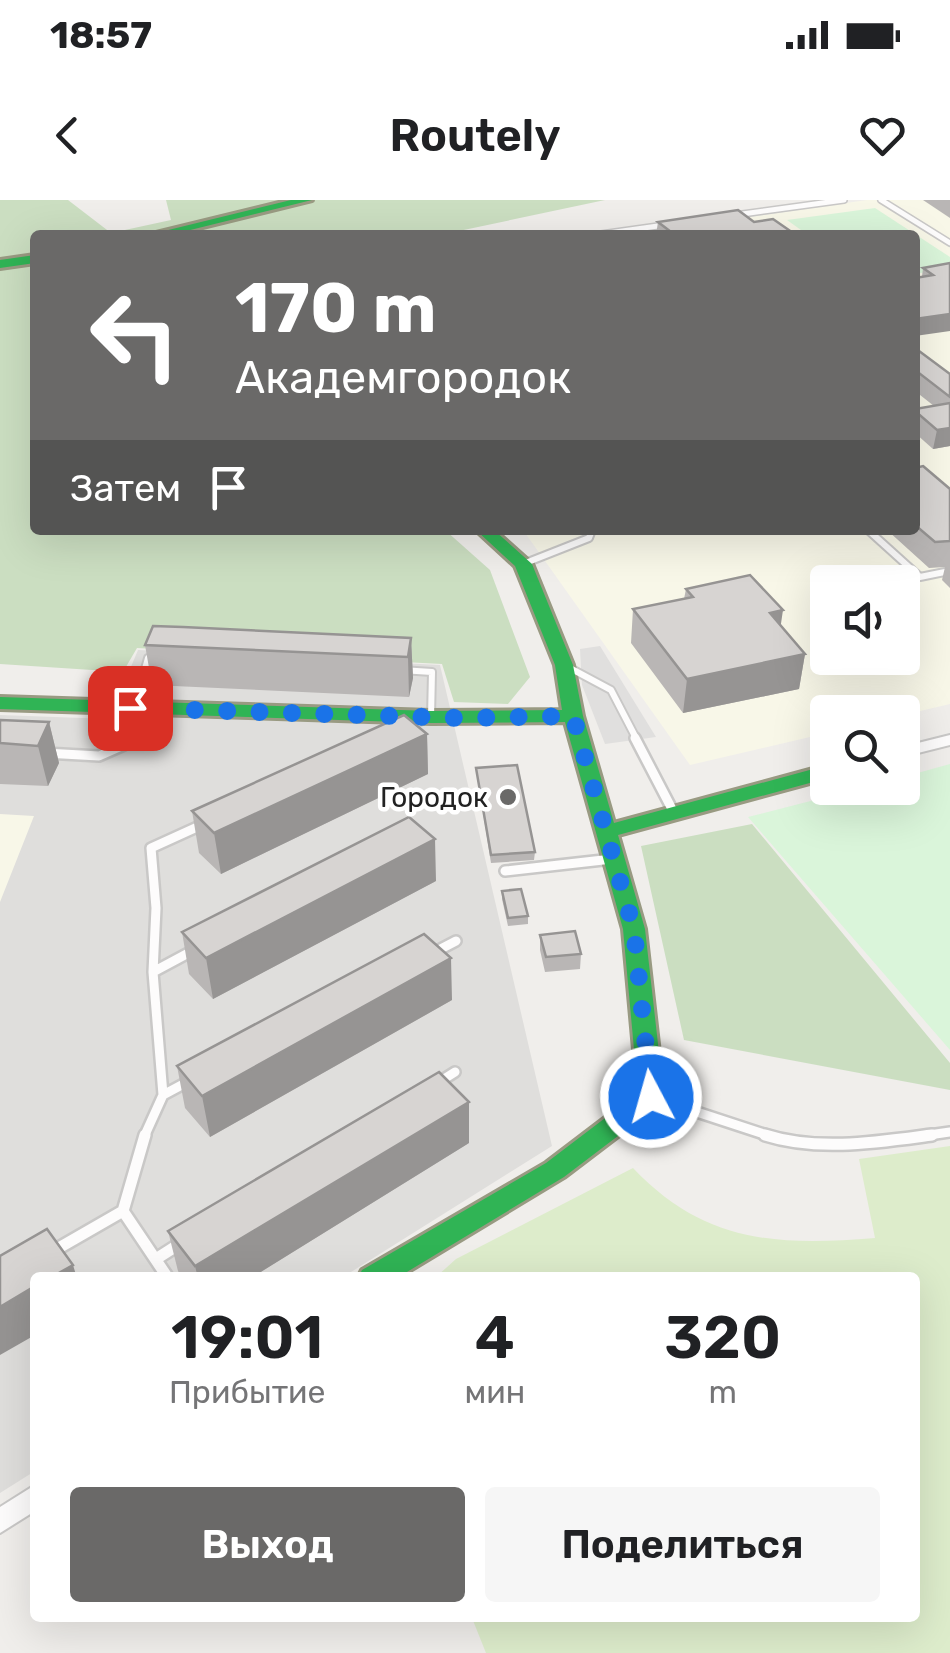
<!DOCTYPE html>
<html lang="ru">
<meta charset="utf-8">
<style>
:root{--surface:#fff;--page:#f6f6f6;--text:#202124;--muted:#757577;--accent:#6a6968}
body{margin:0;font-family:Rubik,sans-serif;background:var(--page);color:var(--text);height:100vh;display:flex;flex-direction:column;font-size:38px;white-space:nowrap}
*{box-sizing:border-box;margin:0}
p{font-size:32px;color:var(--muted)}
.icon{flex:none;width:55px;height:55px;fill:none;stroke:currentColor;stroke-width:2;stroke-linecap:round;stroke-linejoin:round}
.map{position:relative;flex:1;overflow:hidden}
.side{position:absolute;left:30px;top:1072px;width:890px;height:350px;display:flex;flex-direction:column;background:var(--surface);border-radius:10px;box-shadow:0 10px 40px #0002}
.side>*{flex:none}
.guide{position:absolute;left:30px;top:30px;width:890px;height:305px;border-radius:10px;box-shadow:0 10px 40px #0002;background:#6a6968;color:#fff;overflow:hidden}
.fabs{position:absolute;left:810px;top:365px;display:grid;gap:20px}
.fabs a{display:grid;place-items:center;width:110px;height:110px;border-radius:10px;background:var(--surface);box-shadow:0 10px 40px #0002;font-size:50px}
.pin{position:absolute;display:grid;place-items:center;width:85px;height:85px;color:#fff;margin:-42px;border-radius:20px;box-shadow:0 5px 15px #0006}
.me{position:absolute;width:110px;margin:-55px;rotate:354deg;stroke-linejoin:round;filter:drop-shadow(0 0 8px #0008)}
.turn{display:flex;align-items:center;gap:35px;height:210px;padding:0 40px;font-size:45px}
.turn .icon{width:130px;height:130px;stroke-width:2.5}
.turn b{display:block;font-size:70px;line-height:85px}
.then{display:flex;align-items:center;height:95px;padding:0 40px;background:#0003;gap:20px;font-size:38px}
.eta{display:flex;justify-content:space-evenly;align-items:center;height:170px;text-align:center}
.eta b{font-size:60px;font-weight:600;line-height:70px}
.action{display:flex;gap:20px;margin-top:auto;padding:20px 40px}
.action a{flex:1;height:115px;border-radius:10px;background:var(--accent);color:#fff;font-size:40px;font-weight:600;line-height:115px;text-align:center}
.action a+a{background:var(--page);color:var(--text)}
.status{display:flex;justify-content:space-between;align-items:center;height:70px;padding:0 50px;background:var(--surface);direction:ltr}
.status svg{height:28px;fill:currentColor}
header{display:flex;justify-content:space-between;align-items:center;height:130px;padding:0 40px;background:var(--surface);font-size:45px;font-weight:600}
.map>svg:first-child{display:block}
</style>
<div class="status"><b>18:57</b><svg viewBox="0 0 49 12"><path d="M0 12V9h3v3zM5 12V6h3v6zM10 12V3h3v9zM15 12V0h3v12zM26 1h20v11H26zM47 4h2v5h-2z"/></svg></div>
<header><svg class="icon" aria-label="back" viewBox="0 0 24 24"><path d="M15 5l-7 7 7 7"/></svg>Routely<svg class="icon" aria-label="heart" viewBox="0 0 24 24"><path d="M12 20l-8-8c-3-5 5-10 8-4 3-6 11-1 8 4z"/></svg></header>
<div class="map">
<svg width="950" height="1453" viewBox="0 0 950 1453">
<rect width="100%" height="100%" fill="#f0eeeb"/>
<path fill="#dfdedc" d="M138 450 440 465 552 946 343 1077 35 1078V1271L0 1293V515L109 519Z"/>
<path fill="#f8f7e8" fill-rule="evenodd" d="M867 0H950V504L903 515 828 512 827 533 690 565 523 330H915V35H625ZM828 382H902V458H828Z
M0 614 34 616 0 702Z"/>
<path fill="#ddeccb" d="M950 946V1453H486L472 1418H915V1078L436 1077 456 1059 633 968C704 1043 777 1046 875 1038L859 959Z"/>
<path fill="#cbdec1" d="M0 0H68L111 33 171 20 166 0H605L440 35H35V330H445L490 370 530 477 508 504 454 502 442 464 137 448 123 472 0 464Z
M752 624 950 863V890L684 840 641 646Z"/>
<path fill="#daf5da" d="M875 8 950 57V68L915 74V35H808L787 20Z
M950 564V850L748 617 861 588H902L903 577Z"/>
<path fill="#e0dfde" d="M600 446 656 537 605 544 582 485 580 449Z"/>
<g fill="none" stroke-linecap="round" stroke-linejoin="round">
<defs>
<path id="lane-far3" d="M881 0 950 43
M735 15 844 0
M594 35 665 25"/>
<path id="lane-far2" d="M868 330 920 377 950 371
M523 364 589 338 592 330
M566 466 611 490 637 540
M401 470 432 472 431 517 405 529
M125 540 148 458 156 459"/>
<path id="lane-far1" d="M635 538 673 611
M45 553 99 556 124 545 125 538
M505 671 612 659
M431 754 456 741
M153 772 194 750
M436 884 455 872
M163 895 191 880
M654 898 773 937
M144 937 163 895 153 772 156 708 151 648 206 623
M915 937 950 932"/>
<path id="lane" d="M765 935C818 952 879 942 932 935
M123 1011 168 1078
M50 1053 123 1011 145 935
M156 1059 181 1043"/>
<path id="street" d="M950 535V545L902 557V547Z
M35 1285V1311L0 1333V1307Z"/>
<path id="fast" d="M291 0H312L170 35H148Z
M35 55V63L0 68V60Z
M476 330H494L532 364 573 465 583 516 614 623 828 565V578L618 635 645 729 664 897 660 904 564 977 397 1078H358L362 1070 546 963 638 893 623 729 565 522 431 523 0 509V497L431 511 562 510 555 465 515 366Z"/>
</defs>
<use href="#lane-far3" stroke="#c9c8c7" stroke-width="8"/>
<use href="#lane-far2" stroke="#c9c8c7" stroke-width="10"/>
<use href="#lane-far1" stroke="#c9c8c7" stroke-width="14"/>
<use href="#lane" stroke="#c9c8c7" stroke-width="16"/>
<use href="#street" stroke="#c9c8c7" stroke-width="4"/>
<use href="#fast" stroke="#999a82" stroke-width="6"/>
<use href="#lane-far3" stroke="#fdfcfc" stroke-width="5"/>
<use href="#lane-far2" stroke="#fdfcfc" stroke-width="6"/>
<use href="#lane-far1" stroke="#fdfcfc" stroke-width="9"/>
<use href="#lane" stroke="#fdfcfc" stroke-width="11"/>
<use href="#street" fill="#fdfcfc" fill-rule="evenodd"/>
<use href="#fast" fill="#30b455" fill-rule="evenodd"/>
</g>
<path fill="#b9b6b5" d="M923 0H950V18Z
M658 22H754L796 35H656Z
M950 63 915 136 923 68Z
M915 148 950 174V246L933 249 915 233V209L934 206 915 191Z
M915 268 950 289V388L942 380 945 367 929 368 887 330H915Z
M686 389 781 426 805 454 799 489 683 513 631 443 633 409 684 399Z
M411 438 413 478 409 497 152 485 145 445Z
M0 520 49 522 59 563 48 586 0 584Z
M427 534 428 574 221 674 199 653 192 611Z
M476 568 535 652 534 660 491 663Z
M436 681 213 799 189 774 182 732Z
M502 691 528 716V724L508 726 502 699Z
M540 735 581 754 580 769 545 772 540 750Z
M452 800 210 937 185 908 177 866Z
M469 943 251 1078H182L178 1071 168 1031Z"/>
<path fill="#969493" d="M950 114V131L915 136V119Z
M950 228V246L933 249 937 230Z
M783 410 778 444 770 413Z
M411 438 413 478 409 497 408 457Z
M805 454 799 489 683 513 687 479Z
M49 522 59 563 48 586 38 546Z
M427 534 428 574 221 674 214 633Z
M435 639 436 681 213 799 206 758Z
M451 758 452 800 210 937 202 896Z
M469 902V943L251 1078H198L195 1066Z
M73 1065 77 1078H50Z
M35 1086V1135L0 1155V1107Z"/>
<path fill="#d7d4d2" stroke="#969493" stroke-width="2.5" d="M738 10 754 22 773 19 796 35H675L658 22Z
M950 63V114L915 119V78L933 75 923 68Z
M915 148 950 174V197L915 170Z
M950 203V228L937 230 915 211V209Z
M923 266 950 289V341L935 342 915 325V268Z
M750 375 783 410 770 413 805 454 687 479 633 409 693 397 686 389Z
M153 426 183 427 411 438 408 457 145 445Z
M404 515 427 534 214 633 192 611Z
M0 520 49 522 38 546 0 543Z
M517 565 535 652 491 655 476 568Z
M409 617 435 639 206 758 182 732Z
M521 689 528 716 508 718 502 691Z
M575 731 581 754 546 757 540 735Z
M424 734 451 758 202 896 177 866Z
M439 872 469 902 195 1066 168 1031Z
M47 1029 73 1065 50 1078H35V1086L0 1107V1056Z"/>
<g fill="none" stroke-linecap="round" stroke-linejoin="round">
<path stroke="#1a73e8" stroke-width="18" stroke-dasharray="0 32.4" d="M130 508 460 518 573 516 634 730 651 897"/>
</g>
<circle fill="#6a6968" stroke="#fff" stroke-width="4" cx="508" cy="597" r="10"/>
<g text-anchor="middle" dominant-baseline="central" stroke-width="9" stroke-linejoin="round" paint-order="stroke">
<g font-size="28" fill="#222" stroke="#fff" text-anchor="end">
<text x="488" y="597">Городок</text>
</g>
</g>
</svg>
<div class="fabs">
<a><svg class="icon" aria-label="sound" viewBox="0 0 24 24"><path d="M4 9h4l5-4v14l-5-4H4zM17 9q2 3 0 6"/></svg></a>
<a><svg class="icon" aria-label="search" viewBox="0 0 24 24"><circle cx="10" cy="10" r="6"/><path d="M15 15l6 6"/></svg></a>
</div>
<div class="pin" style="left:130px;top:508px;background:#d93025"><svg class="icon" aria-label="arrive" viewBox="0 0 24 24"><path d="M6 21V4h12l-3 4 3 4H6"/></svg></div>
<svg class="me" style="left:651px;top:897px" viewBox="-20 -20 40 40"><circle r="17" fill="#1a73e8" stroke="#fff" stroke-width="3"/><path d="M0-11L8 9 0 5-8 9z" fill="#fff"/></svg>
<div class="guide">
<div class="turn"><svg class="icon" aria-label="left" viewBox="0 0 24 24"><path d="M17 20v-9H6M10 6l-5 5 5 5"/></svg><div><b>170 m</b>Академгородок</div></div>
<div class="then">Затем<svg class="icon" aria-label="arrive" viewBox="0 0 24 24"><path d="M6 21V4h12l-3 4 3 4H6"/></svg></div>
</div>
<section class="side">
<div class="eta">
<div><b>19:01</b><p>Прибытие</p></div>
<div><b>4</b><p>мин</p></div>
<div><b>320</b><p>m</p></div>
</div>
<div class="action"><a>Выход</a><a>Поделиться</a></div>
</section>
</div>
